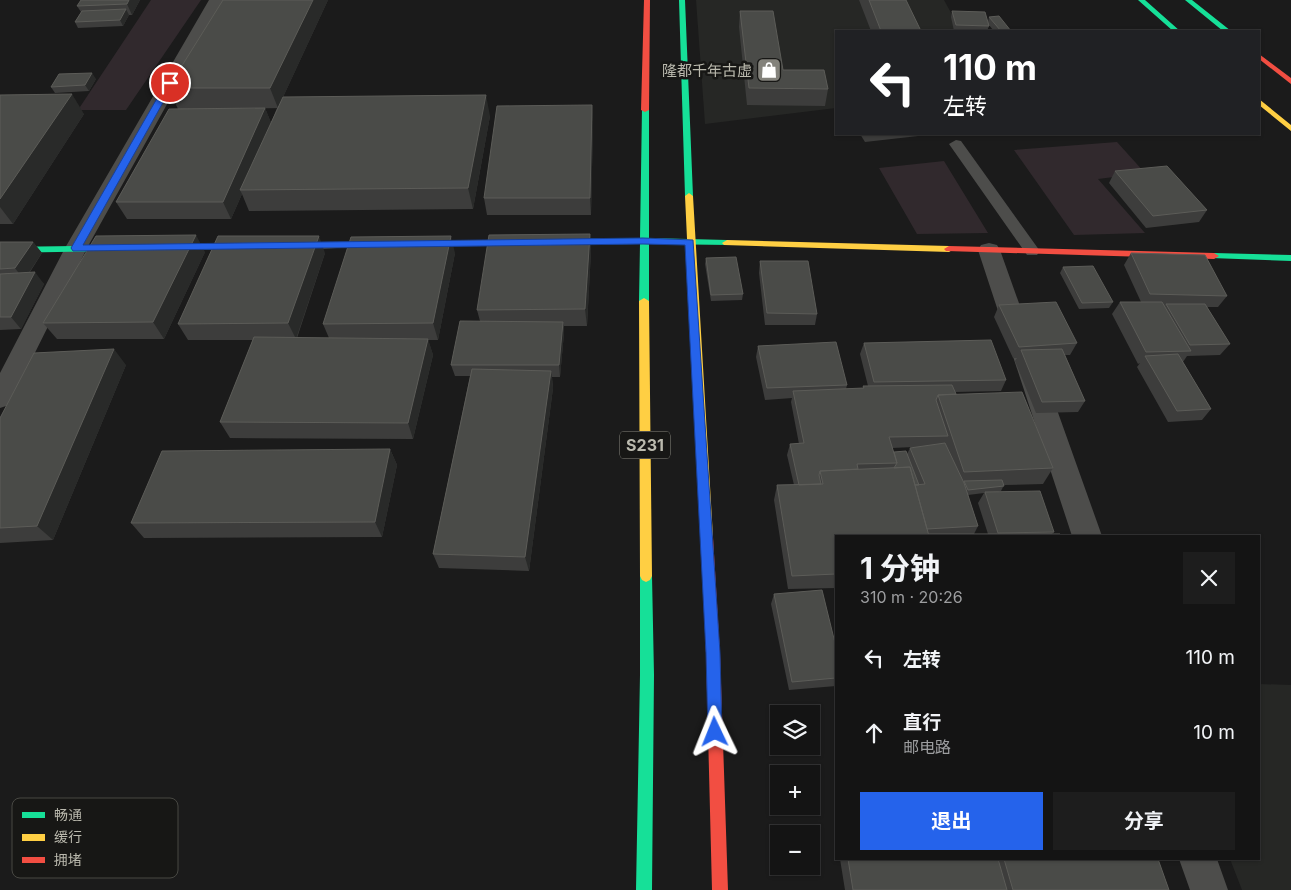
<!DOCTYPE html>
<html lang="zh">
<meta charset="utf-8">
<style>
:root{--surface:#141414;--page:#1d1d1d;--text:#f1f3f6;--muted:#9d9ea0;--line:#333334;--accent:#2563eb}
body{margin:0;font-family:Inter,"Noto Sans SC",sans-serif;background:var(--page);color:var(--text);height:100vh;display:flex;flex-direction:column;font-size:19px;white-space:nowrap}
*{box-sizing:border-box;margin:0}
p{font-size:16px;color:var(--muted)}
.icon{flex:none;width:28px;height:28px;fill:none;stroke:currentColor;stroke-width:2;stroke-linecap:round;stroke-linejoin:round}
.map{position:relative;flex:1;overflow:hidden}
.drawer{position:absolute;left:835px;top:535px;width:425px;height:325px;display:flex;flex-direction:column;background:var(--surface);border-radius:0px;box-shadow:0 1px 4px #0004,0 0 0 1px var(--line)}
.drawer>*{flex:none}
.hud{position:absolute;left:835px;top:30px;width:425px;height:105px;border-radius:0px;box-shadow:0 1px 4px #0004,0 0 0 1px var(--line);background:#202124;color:#fff;overflow:hidden}
.tools{position:absolute;left:770px;top:705px;display:grid;gap:10px}
.tools a{display:grid;place-items:center;width:50px;height:50px;border-radius:0px;background:var(--surface);box-shadow:0 1px 4px #0004,0 0 0 1px var(--line);font-size:25px}
.pin{position:absolute;display:grid;place-items:center;width:42px;height:42px;color:#fff;margin:-21px;border:2px solid #fff;border-radius:50%;box-shadow:0 1px 5px #0007}
.me{position:absolute;width:55px;margin:-28px;rotate:358deg;stroke-linejoin:round;filter:drop-shadow(0 0 4px #0008)}
.turn{display:flex;align-items:center;gap:18px;height:105px;padding:0 25px;font-size:22px}
.turn .icon{width:65px;height:65px;stroke-width:2.5}
.turn b{display:block;font-size:35px;line-height:42px}
.round{display:grid;place-items:center;flex:none;width:52px;height:52px;border-radius:0px;background:var(--page)}
.headline{display:flex;align-items:center;justify-content:space-between;height:85px;padding:0 25px}
h1{font-size:30px;font-weight:700;line-height:38px}
.action{display:flex;gap:10px;margin-top:auto;padding:10px 25px}
.action a{flex:1;height:58px;border-radius:0px;background:var(--accent);color:#fff;font-size:20px;font-weight:700;line-height:58px;text-align:center}
.action a+a{background:var(--page);color:var(--text)}
ul{padding:0;list-style:none}
li{display:flex;align-items:center;gap:15px;height:75px;padding:0 25px}
li div{flex:1}
li b{display:block;font-size:19px}
li em{font-style:normal}
.map>svg:first-child{display:block}
</style>
<div class="map">
<svg width="1291" height="890" viewBox="0 0 1291 890">
<rect width="100%" height="100%" fill="#1b1b1b"/>
<path fill="#262725" d="M696 0H944L961 31H836V108L705 124Z
M1259 684 1291 685V890H1242L1230 859H1259Z"/>
<path fill="#31292d" d="M151 0H201L126 110H78Z
M1117 142 1145 173 1098 179 1145 233 1074 235 1014 150Z
M944 161 988 233 917 234 879 168Z"/>
<g fill="none" stroke-linecap="round" stroke-linejoin="round">
<path fill="#4d4d4b" fill-rule="evenodd" d="M956 140 961 141 1037 247 1040 251 1037 255H1027L949 144Z"/>
<path fill="#4d4d4b" fill-rule="evenodd" d="M209 0H225L87 248 9 405 0 408V373L65 248Z
M989 243 997 245 1000 250 1102 536H1072L978 250 981 245Z
M1179 859H1217L1228 890H1190Z"/>
<path fill="#16e098" fill-rule="evenodd" d="M679 0H685L693 196 689 199 685 196Z
M1138 0H1145L1180 31H1173Z
M1185 0H1192L1231 31H1223Z
M642 108 649 110V238L727 240 732 243 730 245 649 244V301L644 304 639 301 640 244 496 245 494 243 499 240 640 238Z
M227 244 232 247 230 249 0 253V247Z
M1214 253 1291 255V261L1211 258V254Z
M646 570 650 572 652 576 654 675 652 890H636L640 675V576L642 572Z"/>
<path fill="#ffcf43" fill-rule="evenodd" d="M1259 99 1291 125V131L1259 105Z
M689 193 693 196 713 537 711 541 707 542 703 541 701 537 685 196Z
M499 240 504 243 502 245 227 250 222 247 227 244Z
M727 240 949 246 954 249 949 252 724 245 722 243Z
M644 298 649 301 652 576 650 580 646 582 642 580 640 576 639 301Z"/>
<path fill="#f24e42" fill-rule="evenodd" d="M644 0H650L649 110 645 112 641 110Z
M1259 54 1291 78V84L1259 59Z
M949 246 1214 253 1219 256 1214 259 946 251 944 249Z
M707 532 711 533 713 537 720 653 728 890H712L706 653 701 537 703 533Z"/>
</g>
<path fill="#3d3d3c" fill-rule="evenodd" d="M140 0 132 15H129L123 26 78 28 75 22 81 12 77 6Z
M328 0 283 97 490 116 473 209 249 211 242 194 231 219H127L116 202 265 108 271 123 277 108 178 109 168 88Z
M859 0H906L921 31H871Z
M740 11 783 70 828 89 825 106 747 105 739 27Z
M952 11 988 22 989 17 1011 31H994L988 24 989 26 987 31H954L951 17Z
M96 79 89 91 55 93 51 87Z
M0 95 84 114 13 224H0Z
M592 105 593 122 591 215H487L484 198Z
M860 134H936L865 142Z
M1115 171 1207 210 1199 222 1146 228 1109 183Z
M590 234 591 251 587 326H564V333L560 377H552L553 388 529 571 439 568 433 554 470 376H455L451 365 480 321 477 310Z
M0 242H33L42 253 30 272 44 284 21 329 0 330Z
M205 252 164 339H57L43 323Z
M325 253 297 338H329L323 324 455 253 438 340H428L433 355 413 439 230 438 220 422 253 340H188L178 324Z
M1131 253 1227 296 1218 307H1207L1230 344 1220 355 1187 356 1183 362 1211 409 1202 420 1168 422 1137 367 1140 363 1138 364 1112 314 1120 302H1141L1124 265Z
M706 258 743 294 742 300 711 301 705 264Z
M760 261 817 314 815 325H765L759 273Z
M1063 267 1113 302 1109 308 1079 309 1060 273Z
M999 305 1077 343 1070 355H1065L1085 401 1078 412 1036 413 1015 361 1017 358H1013L994 317Z
M864 343 1006 380 1001 391 955 392 956 394 1053 468 1043 484 1004 485 1001 491 997 492 1054 532 1052 534 836 536V588L788 589 774 500 777 485H794L787 455 790 444H799L791 402 792 398 765 400 756 357 758 346 847 385 846 389 863 388V386H868L860 354ZM914 447 910 448 907 454 894 452 892 448ZM984 493 978 503 988 534H974L978 526 968 495Z
M126 365 53 540 0 543V418Z
M390 449 397 465 382 537 144 538 131 523Z
M774 594 836 647V686L789 690 771 604Z
M840 859H1158L1169 890H845Z"/>
<path fill="#292a29" d="M129 0H140L132 15 127 4Z
M313 0H328L278 108 270 88Z
M126 9 129 15 123 26 120 20Z
M92 73 96 79 89 91 85 85Z
M72 94 84 114 13 224 0 207V199Z
M486 95 490 116 473 209 468 188Z
M592 105 593 122 591 215 590 198Z
M265 108 272 125 240 190 242 194 231 219 223 202Z
M590 234 591 251 587 326 585 309Z
M196 235 205 252 164 339 153 322Z
M319 236 325 253 296 339 288 323Z
M451 236 455 253 438 340 433 323Z
M33 242 42 253 24 280 15 268Z
M35 272 44 284 21 329 11 317Z
M563 322 564 333 560 377 559 365Z
M428 339 433 355 413 439 408 423Z
M114 349 126 365 53 540 37 526Z
M551 371 553 388 529 571 525 557Z
M390 449 397 465 382 537 375 522Z"/>
<path fill="#4a4b48" stroke="#5c5c58" d="M81 0H129L127 4 77 6Z
M223 0H313L270 88H168Z
M869 0H906L921 31H881Z
M126 9 120 20 75 22 82 11Z
M740 11H773L783 70H824L828 89 749 88Z
M952 11 985 12 989 26 956 25Z
M999 16 1011 31H1001L989 17Z
M92 73 85 85 51 87 59 74Z
M72 94 0 199V95Z
M486 95 468 188 240 190 283 97Z
M592 105 590 198H484L497 106Z
M265 108 223 202H116L169 109Z
M1167 166 1207 210 1153 216 1115 171Z
M590 234 585 309 477 310 489 235Z
M196 235 153 322 43 323 96 236Z
M218 236H319L288 323 178 324Z
M451 236 433 323 323 324 351 237Z
M0 242H33L15 268 0 269Z
M1131 253 1205 255 1227 296 1150 294Z
M736 257 743 294 711 295 706 258Z
M760 261H808L817 314 767 313Z
M1093 266 1113 302 1082 303 1063 267Z
M35 272 11 317H0V274Z
M1056 302 1077 343 1019 347 999 305Z
M1120 302H1162L1191 351 1146 352Z
M1166 304H1205L1230 344 1190 345Z
M460 321 563 322 559 365H451Z
M254 337 428 339 408 423 220 422Z
M991 340 1006 380 874 382 864 343Z
M836 342 847 385 767 388 758 346Z
M114 349 37 526 0 528V418L34 353Z
M1062 349 1085 401 1042 402 1021 350Z
M1178 354 1211 409 1177 411 1145 356Z
M472 369 551 371 525 557 433 554Z
M952 385 956 394 938 395 936 400 948 436 889 437 897 463 857 464 858 469 820 471 819 475 821 484 799 485 790 444 804 443 793 391 864 388 863 386Z
M1022 392 1053 468 964 472 938 395Z
M945 443 964 483 978 526 927 529 915 485 925 484 910 448Z
M390 449 375 522 131 523 162 451Z
M906 451 919 485H915L910 467 894 468 897 463 894 452Z
M910 467 929 536H836V574L792 576 777 485 823 484 820 471Z
M1002 480 1004 486 968 490 964 481Z
M1040 491 1054 532 998 533 985 492Z
M929 534H1060L1061 536H929Z
M822 590 836 647V678L792 682 774 594Z
M848 859H998L1007 890H853Z
M1004 859H1158L1169 890H1013Z"/>
<path fill="#2563eb" stroke="#184099" d="M167 81 174 83 83 245 643 238 693 240 720 653 722 732 720 737 715 739 710 737 708 732 706 653 685 245 643 244 73 251 71 248Z"/>
<defs>
<symbol id="shop-square" viewBox="-11 -11 22 22"><rect x="-9" y="-9" width="18" height="18" rx="4" fill="#83827b" stroke="#171715"/><path d="M-5-2.5h2.3a2.7 3.5 0 0 1 5.4 0H5L5.5 6h-11ZM-1.5-2.5h3a1.5 2.3 0 0 0-3 0Z" fill="#fff"/></symbol>
</defs>
<g fill-rule="evenodd">
<use href="#shop-square" x="755" y="56" width="28" height="28"/>
</g>
<g text-anchor="middle" dominant-baseline="central" stroke-width="5" stroke-linejoin="round" paint-order="stroke">
<g font-size="15" fill="#bbbaae" stroke="#171715" text-anchor="end">
<text x="752" y="70">隆都千年古虚</text>
</g>
<rect fill="#171715" stroke="#8a8980" stroke-width="1" x="620" y="431.5" width="50" height="27" rx="4"/>
<g font-size="16" font-weight="bold" fill="#bbbaae">
<text x="645" y="445">S231</text>
</g>
</g>
<rect x="12" y="798" width="166" height="80" rx="8" fill="#171715" stroke="#484843" stroke-width="1"/>
<rect x="22" y="812" width="23" height="6" fill="#16e098"/>
<rect x="22" y="834" width="23" height="7" fill="#ffcf43"/>
<rect x="22" y="857" width="23" height="6" fill="#f24e42"/>
<g font-size="14" fill="#bbbaae">
<text x="54" y="820">畅通</text>
<text x="54" y="842">缓行</text>
<text x="54" y="865">拥堵</text>
</g>
</svg>
<div class="tools">
<a><svg class="icon" aria-label="layers" viewBox="0 0 24 24"><path d="M12 4l9 5-9 5-9-5zM3 14l9 5 9-5"/></svg></a>
<a>+</a>
<a>−</a>
</div>
<div class="pin" style="left:170px;top:83px;background:#d93025"><svg class="icon" aria-label="arrive" viewBox="0 0 24 24"><path d="M6 21V4h12l-3 4 3 4H6"/></svg></div>
<svg class="me" style="left:715px;top:732px" viewBox="-20 -20 40 40"><path d="M0-17L14 15 0 8-14 15z" fill="#2563eb" stroke="#fff" stroke-width="4"/></svg>
<div class="hud">
<div class="turn"><svg class="icon" aria-label="left" viewBox="0 0 24 24"><path d="M17 20v-9H6M10 6l-5 5 5 5"/></svg><div><b>110 m</b>左转</div></div>
</div>
<section class="drawer">
<div class="headline"><div><h1>1 分钟</h1><p>310 m · 20:26</p></div><a class="round"><svg class="icon" aria-label="close" viewBox="0 0 24 24"><path d="M6 6l12 12M18 6L6 18"/></svg></a></div>
<ul>
<li><svg class="icon" aria-label="left" viewBox="0 0 24 24"><path d="M17 20v-9H6M10 6l-5 5 5 5"/></svg><div><b>左转</b></div><em>110 m</em></li>
<li><svg class="icon" aria-label="ahead" viewBox="0 0 24 24"><path d="M12 20V5M6 11l6-6 6 6"/></svg><div><b>直行</b><p>邮电路</p></div><em>10 m</em></li>
</ul>
<div class="action"><a>退出</a><a>分享</a></div>
</section>
</div>
